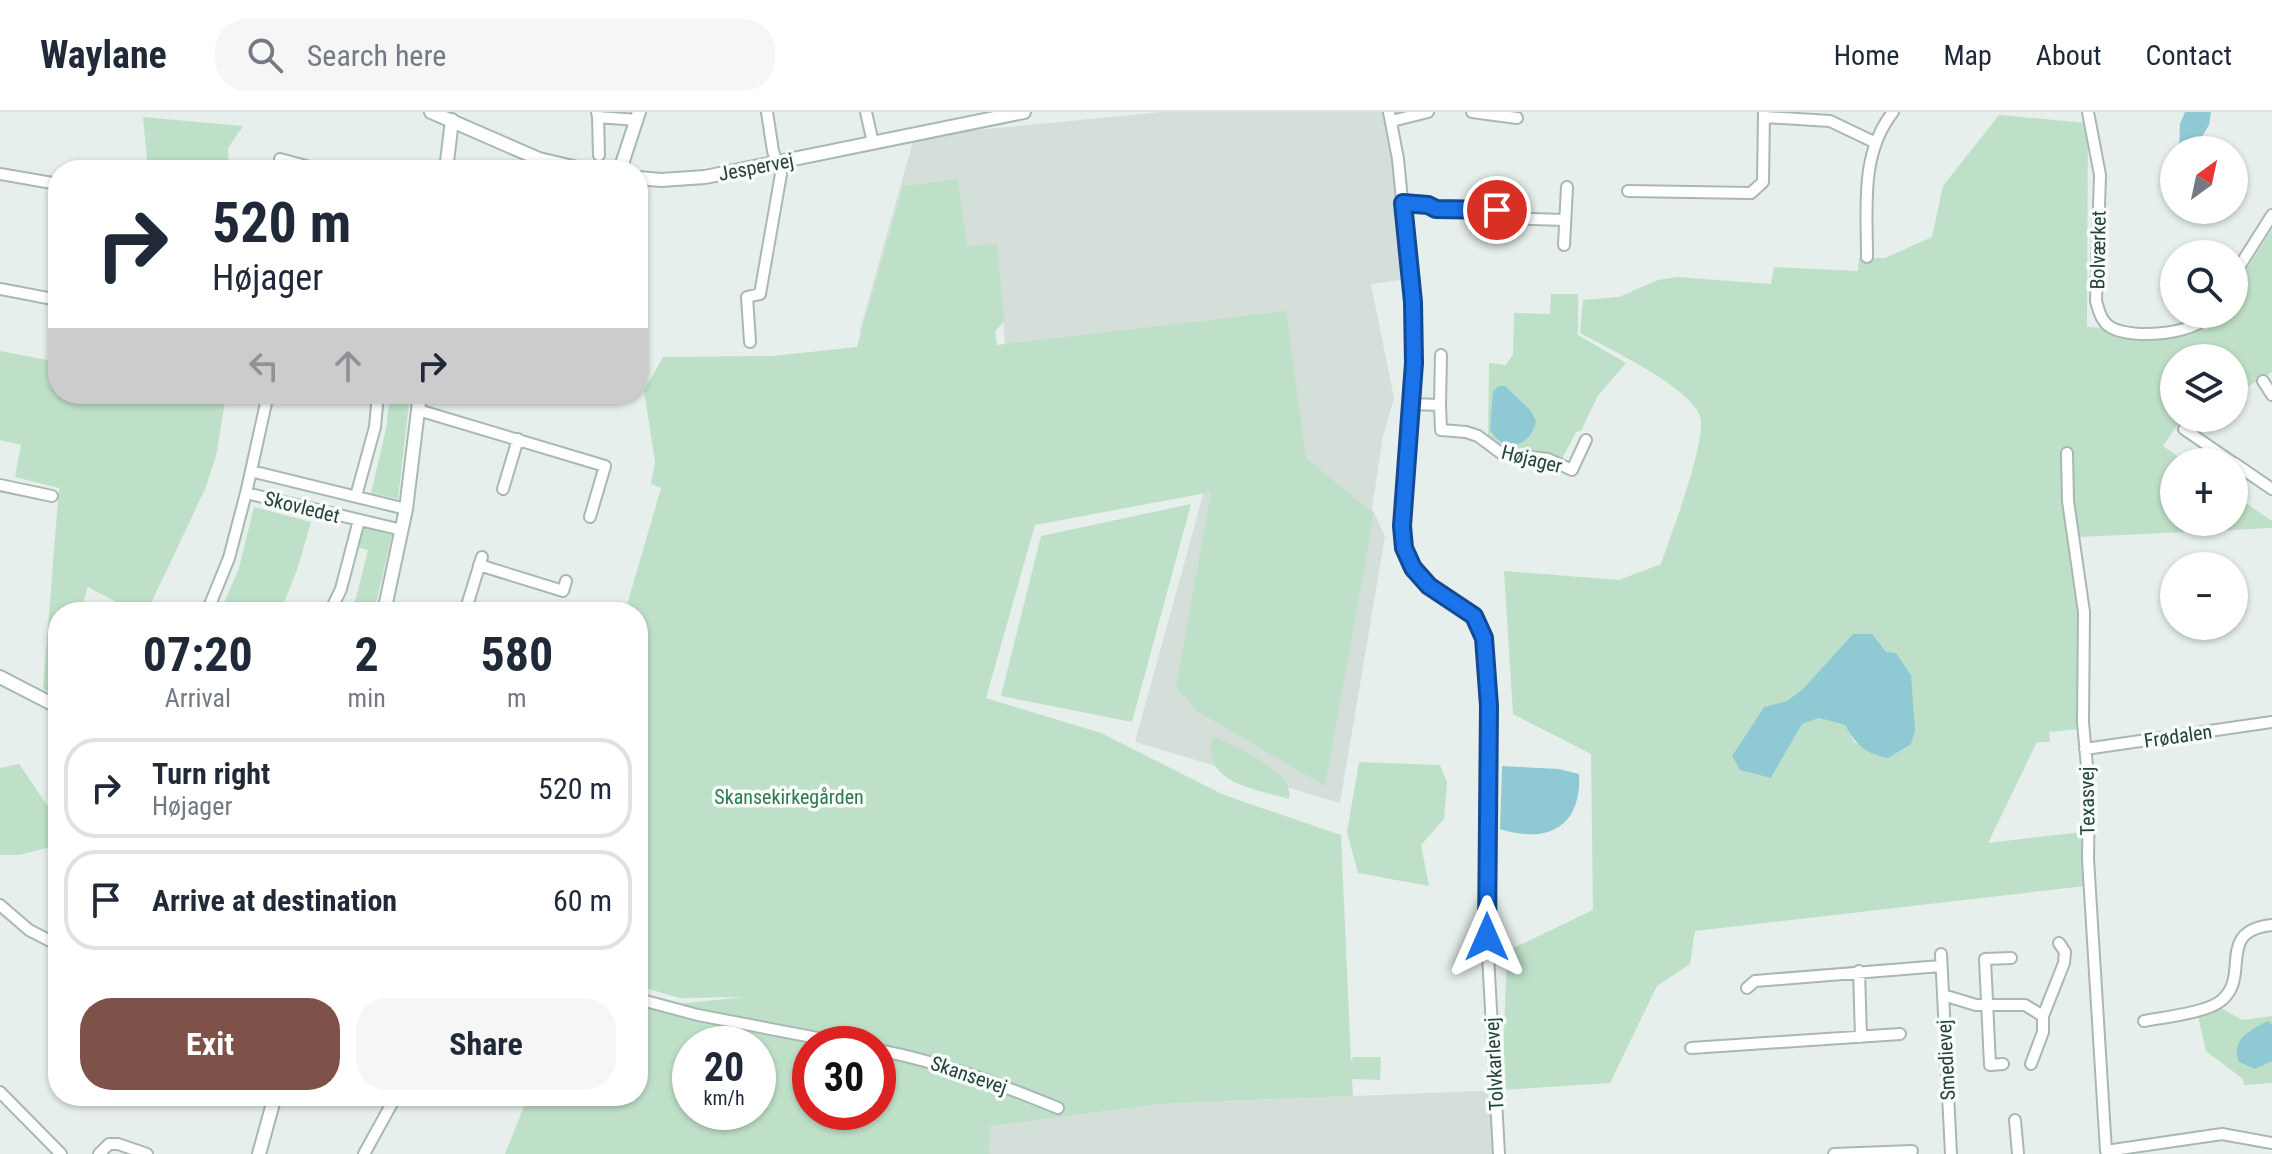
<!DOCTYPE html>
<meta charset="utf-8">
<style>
:root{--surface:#fff;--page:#f6f6f7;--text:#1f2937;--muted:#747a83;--line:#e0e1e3;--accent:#7f5249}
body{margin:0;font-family:"Roboto Condensed",sans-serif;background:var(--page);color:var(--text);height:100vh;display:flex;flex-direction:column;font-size:30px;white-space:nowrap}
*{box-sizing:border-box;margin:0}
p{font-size:26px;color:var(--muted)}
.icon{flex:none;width:44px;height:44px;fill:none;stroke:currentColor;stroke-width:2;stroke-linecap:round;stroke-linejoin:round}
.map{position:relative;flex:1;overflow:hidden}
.sheet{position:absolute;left:48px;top:490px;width:600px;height:504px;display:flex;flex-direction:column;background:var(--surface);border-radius:32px;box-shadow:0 2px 6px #0004}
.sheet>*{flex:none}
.hud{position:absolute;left:48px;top:48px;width:600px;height:244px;border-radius:32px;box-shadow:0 2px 6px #0004;background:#fff;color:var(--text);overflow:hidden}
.needle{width:52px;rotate:33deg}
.fabs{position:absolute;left:2160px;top:24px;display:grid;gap:16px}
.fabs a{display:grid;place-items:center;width:88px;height:88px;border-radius:50%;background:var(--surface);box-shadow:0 2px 6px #0004;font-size:40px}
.speed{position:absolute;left:672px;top:914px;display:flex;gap:16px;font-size:40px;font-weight:700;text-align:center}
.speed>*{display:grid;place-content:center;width:104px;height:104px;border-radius:50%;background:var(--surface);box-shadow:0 2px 6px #0004;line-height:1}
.speed small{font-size:20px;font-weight:400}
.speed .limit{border:12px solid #d22;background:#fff;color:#111}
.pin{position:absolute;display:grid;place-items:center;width:68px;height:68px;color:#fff;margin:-34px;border:4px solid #fff;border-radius:50%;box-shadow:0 2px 8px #0007}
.me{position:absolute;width:88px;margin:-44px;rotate:0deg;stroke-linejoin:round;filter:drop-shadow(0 0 6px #0008)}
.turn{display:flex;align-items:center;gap:28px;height:168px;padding:0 32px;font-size:36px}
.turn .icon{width:104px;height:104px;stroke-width:2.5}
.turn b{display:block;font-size:56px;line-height:68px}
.lanes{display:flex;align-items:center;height:76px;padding:0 32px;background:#0003;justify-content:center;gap:40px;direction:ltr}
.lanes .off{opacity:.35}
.eta{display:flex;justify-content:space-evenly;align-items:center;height:136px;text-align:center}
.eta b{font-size:48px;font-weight:700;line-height:56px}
.action{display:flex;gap:16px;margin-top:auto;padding:16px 32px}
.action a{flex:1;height:92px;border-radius:32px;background:var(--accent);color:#fff;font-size:32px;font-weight:700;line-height:92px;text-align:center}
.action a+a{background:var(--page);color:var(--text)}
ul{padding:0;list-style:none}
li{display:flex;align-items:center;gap:24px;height:100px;margin:0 16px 12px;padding:0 16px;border:4px solid var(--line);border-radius:32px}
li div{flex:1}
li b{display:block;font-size:30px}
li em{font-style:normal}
header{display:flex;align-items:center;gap:48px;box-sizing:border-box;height:112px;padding:0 40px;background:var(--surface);border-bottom:2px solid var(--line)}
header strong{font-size:38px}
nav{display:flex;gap:44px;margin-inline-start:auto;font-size:28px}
.search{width:560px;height:72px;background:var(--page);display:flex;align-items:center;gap:20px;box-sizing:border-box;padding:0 28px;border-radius:32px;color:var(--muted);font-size:30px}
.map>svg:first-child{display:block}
</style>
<header>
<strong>Waylane</strong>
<div class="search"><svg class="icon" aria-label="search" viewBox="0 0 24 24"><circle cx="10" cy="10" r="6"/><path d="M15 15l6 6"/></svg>Search here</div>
<nav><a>Home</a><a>Map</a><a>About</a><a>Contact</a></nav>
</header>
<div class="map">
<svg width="2272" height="1042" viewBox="0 0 2272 1042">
<rect width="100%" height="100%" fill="#e6efeb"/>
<path fill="#d4dfda" d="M1162 0H1385L1392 28 1407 167 1371 172 1394 286 1383 324 1372 396 1385 424 1340 691 1135 630 1207 368 1017 388 1003 207 859 222 913 29 956 20Z
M1502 978 1505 1042H989V1014L1160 992Z"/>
<path fill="#bfe0c8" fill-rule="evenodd" d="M1999 3 2088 11 2087 215 2138 218 2208 217 2218 202H2234V177L2272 117V260L2234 283V246H2174V306H2182L2163 334 2186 350H2174V410H2234V383L2272 409V416L2078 425 2080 617 2049 620 2050 630H2037L1988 731 2082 720 2085 774 1695 819 1690 852 1657 874 1610 971 1502 978 1507 839 1593 798 1591 642 1513 602 1504 459 1619 468 1661 452C1670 425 1708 327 1700 304 1689 274 1609 237 1580 221L1583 188 1619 185 1658 168 1677 165 1771 172 1774 155 1858 159 1859 146H1885L1932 125 1943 74ZM1803 577 1888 646 1854 630 1845 613 1819 606 1802 612 1771 666 1732 644 1764 595 1787 589Z
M143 5 243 14 228 36 229 58H148Z
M958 67 967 134 997 132 1004 209 995 220 997 233 1286 199 1306 346 1374 402 1325 674 1197 599 1176 575 1211 380 1035 413 986 586 1101 621 1224 683 1341 723 1351 950 1353 945H1381L1380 968 1352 967 1353 984 1160 992 990 1014 989 1042H505L528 984H638V896L744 885 680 886 638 874V500H625L661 376 651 372 655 350 644 279 663 245 773 244 857 235 903 74ZM690 932H758V1000H690ZM810 932H878V1000H810Z
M1551 182H1578V223L1626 251 1597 285 1581 319 1576 320 1561 349 1502 339 1488 329 1489 251 1506 253 1513 242 1514 201 1550 202Z
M0 239 58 250V282H226L217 340 206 375 147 500H135L88 475 80 500H58V566L52 582 43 577 59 376 15 365 21 333 0 328Z
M390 282H410L398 387 371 381 386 317Z
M1191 392 1132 610 1001 584 1041 424Z
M254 395 311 410 297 458 280 500H220L239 456Z
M362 415 392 423 374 500H350L356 486 368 438 357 435Z
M1216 625C1237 637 1295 658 1289 687 1256 677 1203 672 1212 627Z
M1359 650 1440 653 1447 670 1444 707 1421 733 1429 774 1358 761 1347 720Z
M19 652 58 709V733L19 743H0V656Z
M2221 896 2242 908 2272 904V971L2244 973 2243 967 2206 939 2198 904Z"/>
<path fill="#8ec9d4" d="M2185 0H2211L2209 13 2194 38H2179L2180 12Z
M1499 274H1505L1531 299 1536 309C1532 325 1526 330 1510 335L1497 327 1490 318 1493 279Z
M1853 522H1872L1886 540 1896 541 1911 563 1915 619 1911 632 1888 646C1866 642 1855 632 1845 613L1819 606 1802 612 1771 666 1740 658 1732 644 1764 595 1787 589 1803 577Z
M1502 654 1559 657 1579 662C1582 716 1546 732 1500 717Z
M2268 909 2272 912V949L2255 957 2239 950C2230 928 2250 918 2268 909Z"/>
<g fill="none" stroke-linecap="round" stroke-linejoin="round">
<defs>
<path id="minor" d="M597 0 598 5 637 8
M866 0 873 31
M1389 0 1398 47 1414 210V251L1402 414 1404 436 1413 456 1429 474 1455 489 1474 504 1484 526 1489 594 1487 825 1499 1042
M1472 0 1517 6
M2088 0 2100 63 2096 189C2099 200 2102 211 2112 216 2133 227 2196 223 2209 202
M598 5 599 43
M1764 5 1830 9 1874 30
M1392 9 1428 0
M281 58 280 47 321 58
M0 62 58 72
M1628 79 1751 81 1763 70 1764 0
M1403 91 1428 93 1436 97 1497 98 1502 106 1565 108
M1564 133 1567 75
M1867 145C1867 95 1860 42 1893 0
M2234 163 2272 103
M0 177 58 188
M750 230 747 185 760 182 781 62 773 39 767 0
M2263 269 2272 283
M1411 292 1440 293 1441 243
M1440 293 1441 318 1466 320 1478 324 1502 342 1548 347 1572 358 1586 328
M418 298 605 354 590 405
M2184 317 2232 350
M2067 341 2068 389 2084 500 2083 610 2089 677 2088 747 2106 1039 2222 1022 2272 1031
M2234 351 2272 377
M251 359 268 282
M0 373 52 384
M503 377 518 327
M356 384 375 315 378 282
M402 418 246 381 251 359 406 397
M479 453 563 479 566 469
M207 500 229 446 246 381
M330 500 341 477 359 408
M465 500 482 445
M2085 637 2272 610
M0 793 29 818 58 833
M1941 842 1951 1042
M1859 859 1861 925
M1747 876 1755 869 1941 854
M1943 883 1976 893H2025L2043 904
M638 887 698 903 849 932
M2144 909C2164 905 2207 901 2222 888 2251 863 2215 819 2272 813
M1691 936 1900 922
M878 938C941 950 999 972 1058 996
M2003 952 1990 953 1985 847 2011 846
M2031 952 2043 920V904L2064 851 2065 840 2059 831
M0 980 61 1042
M2015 1008 2018 1042
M99 1042 109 1032H118L147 1042
M364 1042 396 984
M1834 1042 1912 1039"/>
<path id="tertiary" d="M431 0 539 47 586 58
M446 58 452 8
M620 58 639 0
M638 66 661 68 705 65 1024 0
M384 500 406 397 420 282
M0 565 58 595
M259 1042 275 984"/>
</defs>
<use href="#minor" stroke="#a8b8b2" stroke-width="14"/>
<use href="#tertiary" stroke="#a8b8b2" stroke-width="16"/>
<use href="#minor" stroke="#fff" stroke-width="10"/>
<use href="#tertiary" stroke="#fff" stroke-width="12"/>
</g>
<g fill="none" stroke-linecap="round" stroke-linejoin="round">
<defs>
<path id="route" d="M1487 825 1489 594 1484 526 1474 504 1429 474 1413 456 1404 436 1402 414 1414 251 1413 190 1403 91 1428 93 1436 97 1497 98"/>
</defs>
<use href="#route" stroke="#114b97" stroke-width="20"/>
<use href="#route" stroke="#1a73e8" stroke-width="14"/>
</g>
<g text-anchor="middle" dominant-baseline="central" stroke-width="7" stroke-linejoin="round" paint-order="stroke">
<g font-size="20" fill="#24423a" stroke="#f7fbf9">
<text transform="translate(756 55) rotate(-11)">Jespervej</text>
<text transform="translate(2098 138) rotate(-89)">Bolværket</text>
<text transform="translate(1532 347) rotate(14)">Højager</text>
<text transform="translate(302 395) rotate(14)">Skovledet</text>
<text transform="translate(2178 624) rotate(-8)">Frødalen</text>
<text transform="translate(2087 689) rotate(-91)">Texasvej</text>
<text transform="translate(1946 948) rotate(-93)">Smedievej</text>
<text transform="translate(1494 952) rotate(-93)">Tolvkarlevej</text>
<text transform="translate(969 963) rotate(19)">Skansevej</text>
</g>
<g font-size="20" fill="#2d7a4b" stroke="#f7fbf9">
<text x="789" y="685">Skansekirkegården</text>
</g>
</g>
</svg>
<div class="fabs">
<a><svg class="needle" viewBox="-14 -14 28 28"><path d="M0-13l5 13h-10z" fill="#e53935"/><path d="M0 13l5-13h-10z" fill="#747a83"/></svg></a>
<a><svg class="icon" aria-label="search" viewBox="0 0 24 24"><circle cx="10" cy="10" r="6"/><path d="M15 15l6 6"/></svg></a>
<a><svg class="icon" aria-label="layers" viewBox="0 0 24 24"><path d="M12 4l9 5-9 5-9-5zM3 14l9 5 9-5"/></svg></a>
<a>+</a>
<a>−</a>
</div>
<div class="speed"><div>20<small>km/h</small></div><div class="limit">30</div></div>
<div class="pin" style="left:1497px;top:98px;background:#d93025"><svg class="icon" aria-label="arrive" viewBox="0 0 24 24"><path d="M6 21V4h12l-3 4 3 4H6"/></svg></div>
<svg class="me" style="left:1487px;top:825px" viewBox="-20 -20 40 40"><path d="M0-17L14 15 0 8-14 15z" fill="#1a73e8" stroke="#fff" stroke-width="4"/></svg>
<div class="hud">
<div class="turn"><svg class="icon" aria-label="right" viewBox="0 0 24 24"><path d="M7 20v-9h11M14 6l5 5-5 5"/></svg><div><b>520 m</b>Højager</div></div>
<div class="lanes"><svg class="icon off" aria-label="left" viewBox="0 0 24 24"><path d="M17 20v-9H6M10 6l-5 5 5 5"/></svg><svg class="icon off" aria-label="ahead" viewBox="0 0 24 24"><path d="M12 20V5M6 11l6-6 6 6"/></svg><svg class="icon" aria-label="right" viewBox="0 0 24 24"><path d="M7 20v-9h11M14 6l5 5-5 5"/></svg></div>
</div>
<section class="sheet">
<div class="eta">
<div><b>07:20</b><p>Arrival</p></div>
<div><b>2</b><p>min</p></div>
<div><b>580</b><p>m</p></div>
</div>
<ul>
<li><svg class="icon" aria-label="right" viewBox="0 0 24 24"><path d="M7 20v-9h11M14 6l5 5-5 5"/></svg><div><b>Turn right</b><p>Højager</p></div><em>520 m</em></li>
<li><svg class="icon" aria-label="arrive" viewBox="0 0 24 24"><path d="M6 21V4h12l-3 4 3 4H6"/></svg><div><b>Arrive at destination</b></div><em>60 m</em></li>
</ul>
<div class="action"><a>Exit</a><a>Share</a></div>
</section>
</div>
